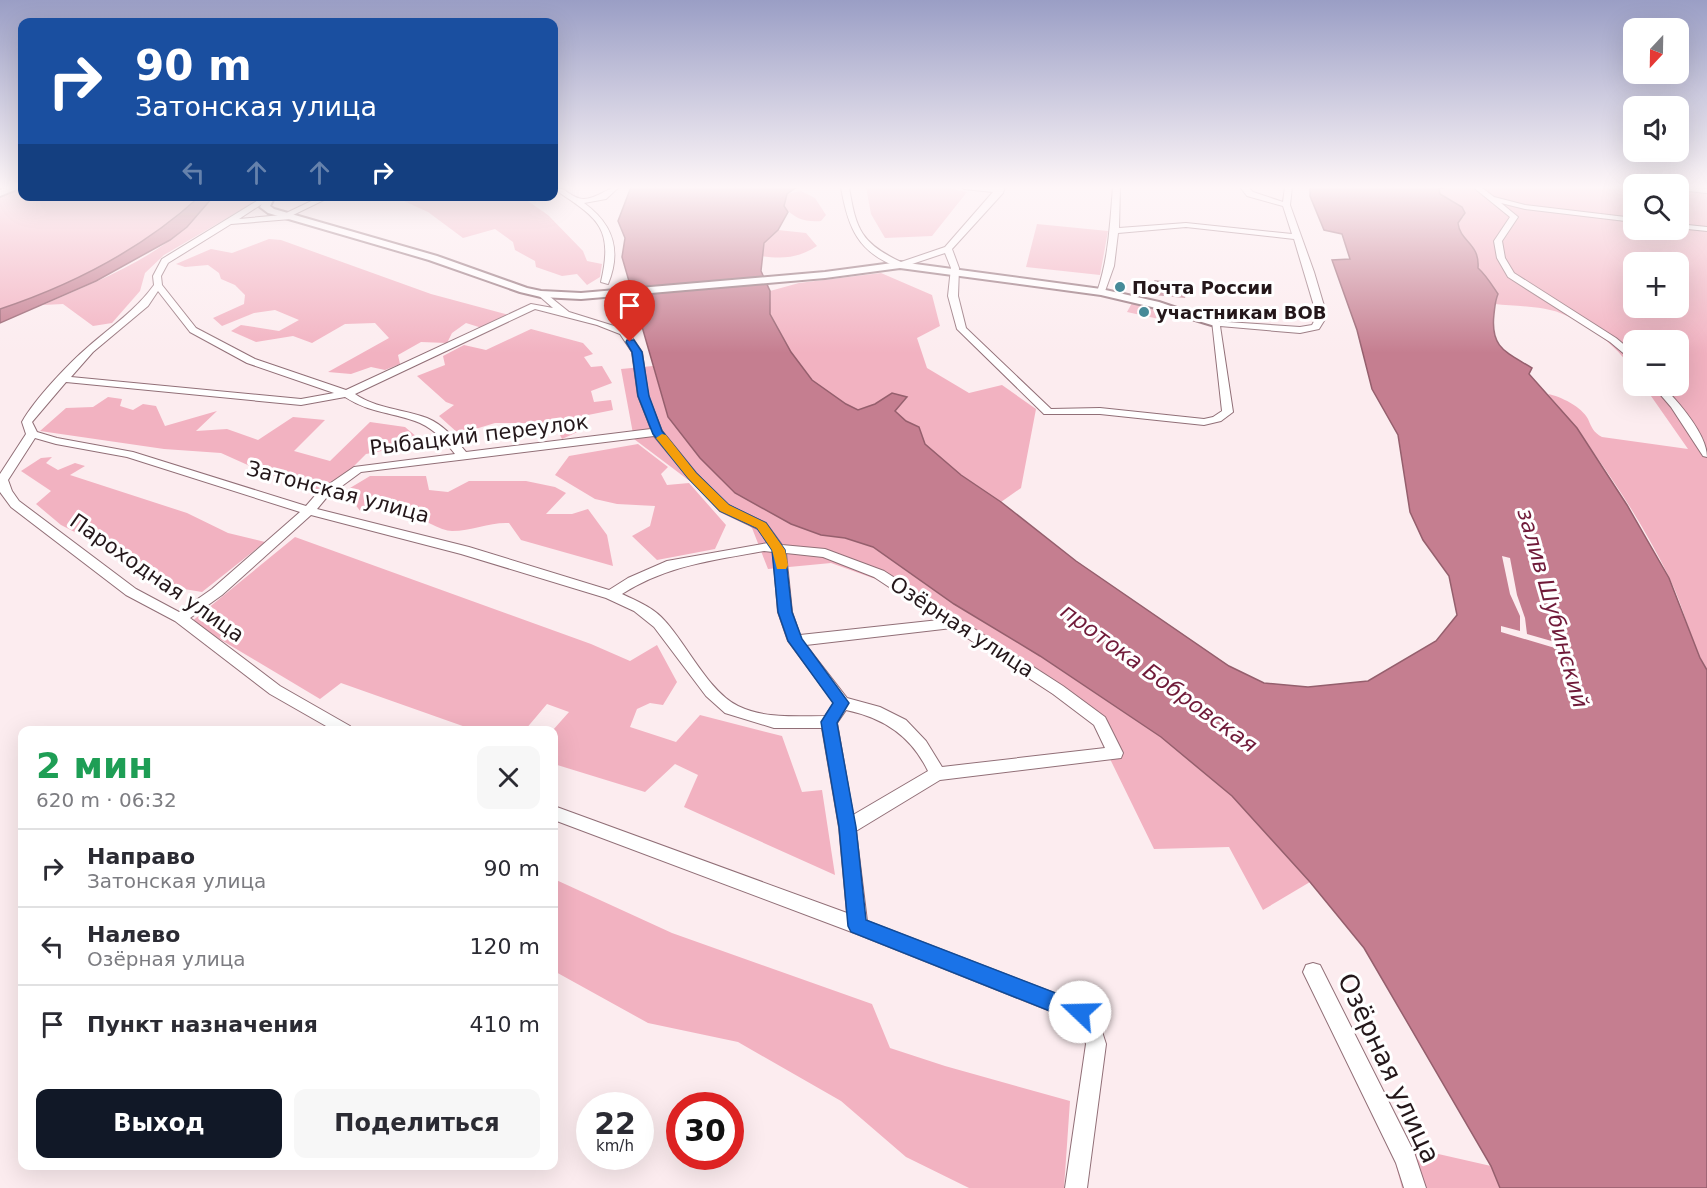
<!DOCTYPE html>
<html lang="ru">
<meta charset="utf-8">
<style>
:root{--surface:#fff;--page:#f7f7f7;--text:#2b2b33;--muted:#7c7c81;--line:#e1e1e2;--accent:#111827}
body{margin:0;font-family:"DejaVu Sans",sans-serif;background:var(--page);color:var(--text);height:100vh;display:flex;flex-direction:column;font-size:22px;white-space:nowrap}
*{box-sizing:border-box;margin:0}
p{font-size:20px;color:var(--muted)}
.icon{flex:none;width:33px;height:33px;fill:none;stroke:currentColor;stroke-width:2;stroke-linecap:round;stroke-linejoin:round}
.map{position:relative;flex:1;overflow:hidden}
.details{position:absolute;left:18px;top:726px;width:540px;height:444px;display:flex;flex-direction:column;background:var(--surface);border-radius:12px;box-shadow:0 6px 24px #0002}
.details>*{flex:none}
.hud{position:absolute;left:18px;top:18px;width:540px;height:183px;border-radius:12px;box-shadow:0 6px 24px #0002;background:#1a4fa0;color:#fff;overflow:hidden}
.needle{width:39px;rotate:202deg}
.fabs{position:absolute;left:1623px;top:18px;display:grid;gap:12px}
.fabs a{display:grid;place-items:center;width:66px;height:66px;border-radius:12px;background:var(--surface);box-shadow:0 6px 24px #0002;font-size:30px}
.speed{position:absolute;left:576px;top:1092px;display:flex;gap:12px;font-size:30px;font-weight:700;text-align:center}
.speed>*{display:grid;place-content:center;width:78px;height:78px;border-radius:50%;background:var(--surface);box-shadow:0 6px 24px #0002;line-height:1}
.speed small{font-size:15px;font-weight:400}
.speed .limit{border:9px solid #d22;background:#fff;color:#111}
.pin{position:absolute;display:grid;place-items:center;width:51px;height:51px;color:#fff;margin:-62px -26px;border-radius:50% 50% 50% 0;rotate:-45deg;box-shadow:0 0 6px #0007}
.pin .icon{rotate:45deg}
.me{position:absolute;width:66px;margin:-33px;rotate:291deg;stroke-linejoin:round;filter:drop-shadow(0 0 4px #0008)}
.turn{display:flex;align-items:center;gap:21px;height:126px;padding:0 18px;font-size:27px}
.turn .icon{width:78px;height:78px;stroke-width:2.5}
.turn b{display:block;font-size:42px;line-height:51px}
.lanes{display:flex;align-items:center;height:57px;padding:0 18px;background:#0003;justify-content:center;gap:30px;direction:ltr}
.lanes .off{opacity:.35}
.round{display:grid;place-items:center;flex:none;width:63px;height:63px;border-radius:12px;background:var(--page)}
.head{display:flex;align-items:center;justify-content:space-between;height:102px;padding:0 18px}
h1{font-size:36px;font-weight:800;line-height:45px;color:#1e9e55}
.primary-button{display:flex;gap:12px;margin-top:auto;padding:12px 18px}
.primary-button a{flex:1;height:69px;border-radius:12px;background:var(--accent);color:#fff;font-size:24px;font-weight:800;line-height:69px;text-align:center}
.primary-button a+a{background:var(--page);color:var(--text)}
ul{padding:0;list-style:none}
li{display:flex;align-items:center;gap:18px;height:78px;padding:0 18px;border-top:2px solid var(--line)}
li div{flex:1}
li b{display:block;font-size:22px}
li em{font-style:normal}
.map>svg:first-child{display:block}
</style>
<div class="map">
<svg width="1707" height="1188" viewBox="0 0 1707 1188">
<rect width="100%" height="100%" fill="#fcecef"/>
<path fill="#f2b2c1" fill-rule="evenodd" d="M22 187V196L199 197C186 207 174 220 161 230 112 263 56 290 0 309V195Z
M866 187H943L967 192 932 236 885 238 871 214Z
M1446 187H1633L1634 230H1678L1679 187H1707V670C1690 641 1684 607 1669 577 1637 512 1594 449 1548 394 1560 396 1582 407 1588 419 1592 428 1593 432 1602 437L1688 449 1644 386H1678V340H1634L1633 370C1616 345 1589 324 1560 313 1543 306 1513 306 1495 304L1493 288 1478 268C1480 248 1460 241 1458 223L1464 216 1462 207 1440 195 1439 189ZM1634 262H1678V308H1634Z
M801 191 815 198 826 215 821 221C805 222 794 219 784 206L787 194Z
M213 197H263L164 255 145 273 140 291 112 323 93 326 63 304 43 305C90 284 146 263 185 228 195 219 203 206 213 197Z
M395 197H522L548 215 583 251 587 261 602 264 600 277 587 285 577 274 562 276 536 267 535 261 515 250 513 242 495 229 463 238 428 212Z
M1037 224 1108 231 1100 275 1026 267Z
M778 230 806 233 817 246C799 258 783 259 761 256L764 243Z
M269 239 281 240 431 294 509 315 482 328 466 323 452 333 447 343 421 342 398 355 400 364 385 370 371 367 351 374 328 372 389 338 375 323 345 324 312 343 293 336 256 342 231 331 241 325 279 331 299 320 275 310 254 313 222 326 213 318 244 304 245 295 235 285 221 279 219 273 208 265 185 267 176 264 211 249 232 253Z
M881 273 932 295 940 326 917 338 927 368 969 393 1002 385 1036 409 1021 488 1001 502 961 475 925 444 919 427 906 421 895 411 907 398 892 393 875 404 858 410 846 405 812 380 791 352 770 314V291L799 283Z
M1132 303 1156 307 1162 312 1159 319 1127 312Z
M531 329 583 343 593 354 584 357 591 367 602 366 612 383 591 391 594 402 611 400 613 410 583 416 584 429 562 439 554 423H495L459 434 439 416 454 405 446 402 417 376 445 365 443 356 464 345 486 350Z
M653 366 668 417 735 493 791 524 821 535 845 538 873 547 954 604 1040 656 1161 737 1232 796 1310 882 1263 910 1229 847 1154 849 1091 720 881 581 831 563 768 569 752 528 634 439 621 369Z
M108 397 122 399 120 406 133 410 143 404 156 406 165 426 217 411 196 431 227 429 258 440 293 417 325 420 294 451 330 461 370 422 405 427 424 443 366 454 351 469 319 490 263 472 221 453 164 449 40 431 66 408 93 407Z
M638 444 668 467 661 474 667 485 689 483 726 525 715 549 657 560 632 536 650 526 655 506 617 504 595 499 555 475 569 456Z
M52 457 46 463 58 470 75 463 85 466 70 475 187 513 228 533 265 542 202 592 172 587 108 549 61 525 36 504 51 491 21 471 41 458Z
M370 476H426L429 490 448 492 469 481H526L555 487 566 493 546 514H572L588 509 607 535 613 566 521 540 509 523C490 522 472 531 452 531 438 531 404 509 394 499L373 502 361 512 345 491Z
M295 537 591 644 630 661 657 645 677 682 663 705 650 703 637 709 630 727 676 742 700 715 782 736 802 792 822 790 835 875 684 807 698 775 675 764 645 792 554 764 553 730 569 712 547 704 525 730H474L341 683 320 699 191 622Z
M554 879 672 933 872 1004 890 1048 945 1066 1070 1101 1064 1188H969L906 1157 841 1101 738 1042 648 1023 554 971Z
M1390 1143 1491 1166 1500 1188H1402Z"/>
<path fill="#c57e90" stroke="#955f6d" stroke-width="1.5" d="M631 187H797L787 194 784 206 788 212 778 230 764 243 761 271 770 291V314L791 352 812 380 846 404 858 410 875 404 892 393 907 397 895 411 906 421 919 427 925 444 961 475 1001 502 1076 561 1229 666 1264 683 1308 687 1368 681 1436 641 1457 615 1449 576 1423 540 1410 512 1398 435 1372 389 1357 330 1332 260 1350 259 1342 234 1324 230 1310 196V187H1446L1439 189 1440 194 1462 207 1465 213 1458 223C1460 242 1480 243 1478 268 1486 275 1492 285 1498 294 1495 301 1495 306 1494 314 1490 348 1506 352 1532 368L1529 374 1577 428 1627 505 1669 578 1700 658 1707 670V1188H1500L1491 1166 1364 948 1310 882 1232 796 1161 737 1040 656 954 604 873 547 845 538 821 535 791 524 735 493 700 458 668 417 622 257 625 238 618 221Z
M199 197H213L187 227 170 240 96 281 0 323V309C72 285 143 248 199 197Z"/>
<path fill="#fcecef" d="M1502 556 1510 558 1517 595 1525 618 1527 634 1555 642V648L1501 632V626L1520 631V616L1510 594Z"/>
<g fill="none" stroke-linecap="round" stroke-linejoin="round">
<defs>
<path id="minor" d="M554 187C565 187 572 199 584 199 599 198 609 186 619 187L606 199 584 203C613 224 622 250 608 284L601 282C614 226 597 218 554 189Z
M841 187H849C856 230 861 243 901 262L945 247 993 192 964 189 961 187 997 188 1005 187 1003 193 952 249 959 268 958 296 966 328 1051 409 1100 408 1204 419 1213 417 1222 411 1212 321 1300 327 1312 325 1317 316 1294 239 1186 227 1118 233 1114 266 1104 294H1098L1097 292C1109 257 1110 223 1113 187H1120L1119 228 1186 223 1292 234 1283 206 1247 196 1240 187H1248L1253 192 1283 202 1285 187H1292L1290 205 1314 272 1327 316 1319 329 1300 333 1220 326 1233 412 1221 421 1204 425 1100 414H1044L957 329 948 296 951 268 945 253 900 268C858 253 848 228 841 187Z
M1473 187H1481L1494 197 1525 205 1634 218V222L1525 209 1501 203 1518 217 1502 241 1505 258 1514 273 1616 338 1634 353V362L1610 342 1508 277 1497 258 1494 241 1510 217Z
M1678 187 1707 189V193L1678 190Z
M265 196H274L239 219 282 215 322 196H332L291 216V219L231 224 168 263 161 276 162 285 196 328 255 359 346 390 531 304 553 308 537 294 544 292 569 312 627 330 642 352 648 396 662 431 696 473 728 505 766 523 782 545 825 549 884 571 1063 686 1105 717 1123 753 1121 758 940 780 856 831 867 921 1080 1003 1087 1006 1097 1016 1106 1044 1087 1188H1065L1086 1044 1082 1029 1073 1020 857 934 554 820V806L847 913 839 827 822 728H774L725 713 706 696 654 627 634 611 606 598 461 554 311 515 222 595 190 618 280 686 350 726 353 730H333L270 694 175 621 126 595 11 507 0 492V474L26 434 22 422C35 399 69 363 89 346 112 326 136 310 154 285L153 276 162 259ZM158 291 190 332 247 363 334 393 301 399 71 377 93 352 148 306ZM535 309 597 325 620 334 632 352 638 396 651 429 466 452C455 439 444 425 427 418 403 409 377 409 355 394ZM66 382 301 405 345 397C371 414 394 412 420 423 435 430 445 441 455 454L354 467 319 491 306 506 133 452 57 438 37 432 32 422ZM654 436 688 477 720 511 758 529 768 543 667 561 628 578 609 590 469 547 317 509 327 497 361 472ZM35 438 56 444 127 457 300 512 212 589 179 612 136 589 19 501 12 491 8 480ZM764 551 773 552 778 612 788 641 834 703 825 716C796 716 765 719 738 706 709 692 687 645 665 621 654 608 637 601 622 594 668 565 711 561 764 551ZM786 553 823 557 874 577 939 620 800 635 792 612ZM952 628 1053 694 1094 725 1105 748 942 767 926 741 906 720 880 707 847 698 806 645ZM846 710C884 718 911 736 928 771L853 815 837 723Z
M1678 224 1707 227V231L1678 228Z
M1653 386H1663C1679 403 1707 434 1707 457L1703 456 1671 407Z
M1313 963 1320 965 1414 1152 1426 1188H1404L1396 1163 1303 972 1306 965Z"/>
<path id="tertiary" d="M10 187H22L0 196V190Z
M266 196H275L270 206 274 209 437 256 527 288 541 291 581 293 825 272 900 262 1101 289 1159 302 1221 323 1215 326 1152 307 1101 295 900 268 825 278 581 299 541 297 520 292 429 260 268 213 260 207Z"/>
</defs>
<use href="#minor" stroke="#916f77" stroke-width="2"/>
<use href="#tertiary" stroke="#916f77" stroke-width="4"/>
<use href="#minor" fill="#fff" fill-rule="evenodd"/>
<use href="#tertiary" fill="#fff" fill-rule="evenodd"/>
</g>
<path fill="#c28392" d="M1155 281 1186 295 1185 298 1153 295Z"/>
<path fill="#e298aa" stroke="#9e6a77" stroke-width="1.5" d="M1155 281 1186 284V295L1154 291Z"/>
<linearGradient id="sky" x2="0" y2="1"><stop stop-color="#9a9ec5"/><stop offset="0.53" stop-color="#fef6f8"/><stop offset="1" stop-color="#fef6f8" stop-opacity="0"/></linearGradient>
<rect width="1707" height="353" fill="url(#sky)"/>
<path fill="#1a73e8" stroke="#114b97" stroke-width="1.5" d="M627 340H634L642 352 649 396 662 431 696 473 729 505 766 523 785 550 792 612 802 639 849 703 837 723 856 827 866 920 1087 1005 1090 1012 1087 1020 1080 1023 851 932 848 926 839 827 821 722 833 703 788 641 778 612 772 550 757 528 720 511 688 478 653 434 638 396 632 352 626 342Z"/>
<path fill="#f59e0b" d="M662 434 666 435 696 473 729 505 766 523 785 550 788 565 786 569H777L772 550 757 528 720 511 688 478 656 438Z"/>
<g fill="#468a98" stroke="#fff" stroke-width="2">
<circle cx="1120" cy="287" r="6"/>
<circle cx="1144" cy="312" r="6"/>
</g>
<g text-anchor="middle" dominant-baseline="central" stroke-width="6" stroke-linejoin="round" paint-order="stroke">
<g font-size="18" font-weight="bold" fill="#24171a" stroke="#fff" text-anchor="start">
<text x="1132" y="287">Почта России</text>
<text x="1156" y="312">участникам ВОВ</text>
</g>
<g font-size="21" fill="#24171a" stroke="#fff">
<text transform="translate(479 435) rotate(-7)">Рыбацкий переулок</text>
<text transform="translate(338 492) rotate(15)">Затонская улица</text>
<text transform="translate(157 578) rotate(35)">Пароходная улица</text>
<text transform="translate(962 627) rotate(33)">Озёрная улица</text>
</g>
<g font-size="22" font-style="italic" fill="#701a39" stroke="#fff">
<text transform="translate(1553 608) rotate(74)">залив Шубинский</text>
<text transform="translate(1159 678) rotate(36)">протока Бобровская</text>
</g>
<g font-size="26" fill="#24171a" stroke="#fff">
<text transform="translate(1389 1068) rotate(65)">Озёрная улица</text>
</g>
</g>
</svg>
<div class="fabs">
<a><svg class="needle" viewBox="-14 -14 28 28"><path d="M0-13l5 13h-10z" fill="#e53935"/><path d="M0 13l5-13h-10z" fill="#7c7c81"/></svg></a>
<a><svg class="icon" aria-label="sound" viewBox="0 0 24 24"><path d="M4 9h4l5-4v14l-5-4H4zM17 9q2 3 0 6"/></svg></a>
<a><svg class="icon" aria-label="search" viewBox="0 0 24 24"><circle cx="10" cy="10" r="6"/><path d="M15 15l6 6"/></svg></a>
<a>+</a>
<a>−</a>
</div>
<div class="speed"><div>22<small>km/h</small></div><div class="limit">30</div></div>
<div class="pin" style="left:630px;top:342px;background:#d93025"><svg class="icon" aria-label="arrive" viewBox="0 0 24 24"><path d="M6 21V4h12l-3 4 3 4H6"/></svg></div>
<svg class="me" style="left:1080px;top:1012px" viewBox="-20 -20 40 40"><circle r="19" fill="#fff"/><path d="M0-13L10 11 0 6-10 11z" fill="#1a73e8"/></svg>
<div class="hud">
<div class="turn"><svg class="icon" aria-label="right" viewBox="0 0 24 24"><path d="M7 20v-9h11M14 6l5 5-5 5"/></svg><div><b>90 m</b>Затонская улица</div></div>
<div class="lanes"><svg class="icon off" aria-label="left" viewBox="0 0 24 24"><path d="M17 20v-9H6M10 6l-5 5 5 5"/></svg><svg class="icon off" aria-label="ahead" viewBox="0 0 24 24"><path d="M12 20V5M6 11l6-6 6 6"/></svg><svg class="icon off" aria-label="ahead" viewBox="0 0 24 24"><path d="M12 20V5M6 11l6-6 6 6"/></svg><svg class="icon" aria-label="right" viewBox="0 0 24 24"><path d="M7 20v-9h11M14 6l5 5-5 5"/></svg></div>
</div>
<section class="details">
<div class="head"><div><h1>2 мин</h1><p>620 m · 06:32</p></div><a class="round"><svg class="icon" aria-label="close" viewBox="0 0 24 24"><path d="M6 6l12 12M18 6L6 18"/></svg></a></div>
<ul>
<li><svg class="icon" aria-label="right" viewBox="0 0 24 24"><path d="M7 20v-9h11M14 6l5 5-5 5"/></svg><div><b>Направо</b><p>Затонская улица</p></div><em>90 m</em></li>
<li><svg class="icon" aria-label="left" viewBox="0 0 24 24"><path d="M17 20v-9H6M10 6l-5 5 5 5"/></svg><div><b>Налево</b><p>Озёрная улица</p></div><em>120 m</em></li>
<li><svg class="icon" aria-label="arrive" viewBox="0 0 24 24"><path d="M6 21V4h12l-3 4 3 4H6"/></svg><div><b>Пункт назначения</b></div><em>410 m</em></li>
</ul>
<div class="primary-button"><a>Выход</a><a>Поделиться</a></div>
</section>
</div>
